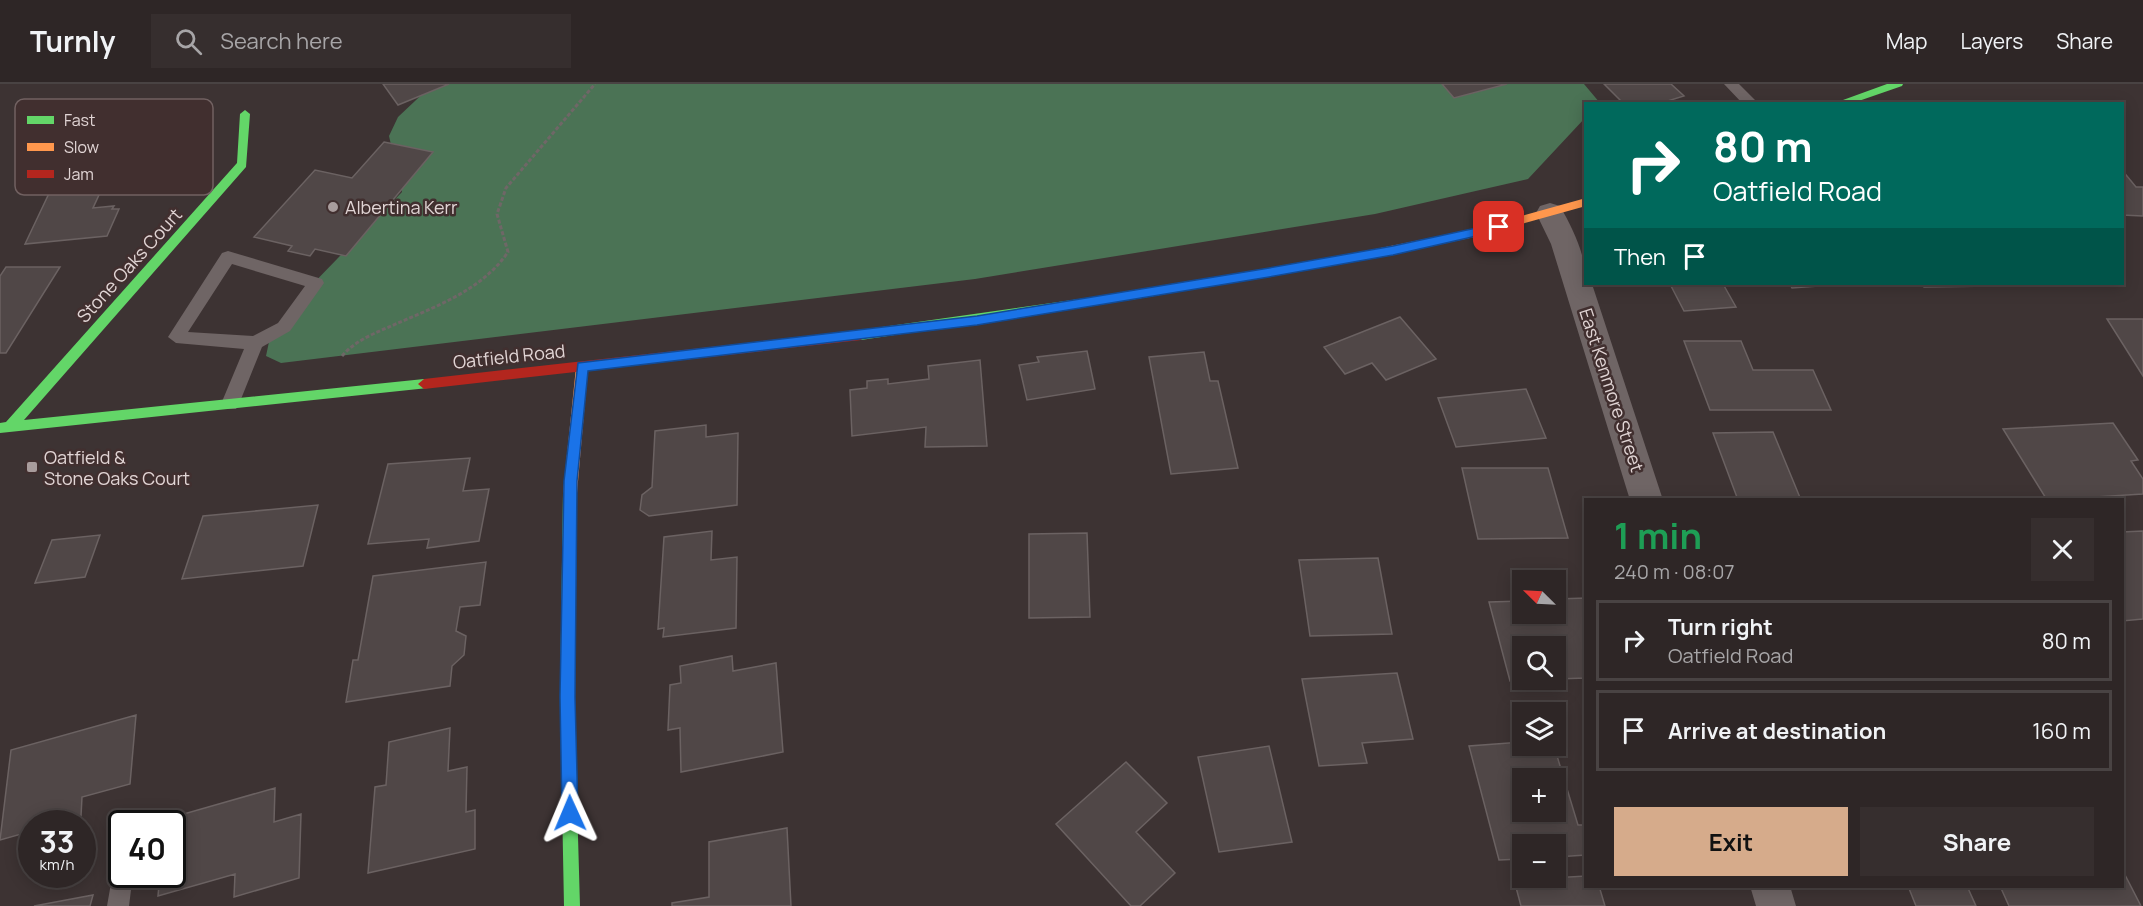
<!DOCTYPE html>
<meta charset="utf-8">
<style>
:root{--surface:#2e2626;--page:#362e2e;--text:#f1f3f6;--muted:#a7a5a7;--line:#494343;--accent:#d6ab8b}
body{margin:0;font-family:Manrope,sans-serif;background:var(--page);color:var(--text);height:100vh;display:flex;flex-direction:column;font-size:22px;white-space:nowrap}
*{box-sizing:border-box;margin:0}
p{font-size:20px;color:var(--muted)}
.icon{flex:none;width:33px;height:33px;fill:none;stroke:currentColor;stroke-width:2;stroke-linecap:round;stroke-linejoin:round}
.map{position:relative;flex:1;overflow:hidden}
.panel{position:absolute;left:1584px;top:414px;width:540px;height:390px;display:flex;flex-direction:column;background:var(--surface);border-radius:0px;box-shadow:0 3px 15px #0003,0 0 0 2px var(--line)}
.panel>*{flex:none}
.guide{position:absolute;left:1584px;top:18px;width:540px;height:183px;border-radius:0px;box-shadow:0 3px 15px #0003,0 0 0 2px var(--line);background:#00695c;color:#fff;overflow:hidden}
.needle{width:39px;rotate:294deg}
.controls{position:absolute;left:1512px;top:486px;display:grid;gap:12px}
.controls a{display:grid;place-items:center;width:54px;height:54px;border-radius:0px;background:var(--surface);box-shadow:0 3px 15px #0003,0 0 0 2px var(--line);font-size:30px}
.speed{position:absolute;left:18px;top:726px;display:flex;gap:12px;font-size:30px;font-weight:700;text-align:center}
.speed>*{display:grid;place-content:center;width:78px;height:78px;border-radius:50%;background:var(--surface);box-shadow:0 3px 15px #0003,0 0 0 2px var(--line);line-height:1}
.speed small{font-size:15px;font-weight:400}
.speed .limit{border:3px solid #111;border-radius:9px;background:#fff;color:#111}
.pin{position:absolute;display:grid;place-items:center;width:51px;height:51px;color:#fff;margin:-26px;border-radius:12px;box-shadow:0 3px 9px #0006}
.me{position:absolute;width:66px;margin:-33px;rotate:359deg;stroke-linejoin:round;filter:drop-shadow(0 0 4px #0008)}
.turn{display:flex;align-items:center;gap:21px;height:126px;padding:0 30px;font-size:27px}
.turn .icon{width:78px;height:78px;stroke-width:2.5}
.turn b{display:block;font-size:42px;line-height:51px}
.then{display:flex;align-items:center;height:57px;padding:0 30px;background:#0003;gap:12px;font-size:22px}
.round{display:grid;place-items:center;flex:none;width:63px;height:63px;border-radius:0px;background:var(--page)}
.headline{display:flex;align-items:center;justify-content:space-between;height:102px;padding:0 30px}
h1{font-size:36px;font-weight:700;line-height:45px;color:#1e9e55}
.button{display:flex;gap:12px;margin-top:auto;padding:12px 30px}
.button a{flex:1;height:69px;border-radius:0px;background:var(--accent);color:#111;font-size:24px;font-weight:700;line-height:69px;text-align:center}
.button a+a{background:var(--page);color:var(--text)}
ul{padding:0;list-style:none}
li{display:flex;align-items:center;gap:18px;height:81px;margin:0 12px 9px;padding:0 18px;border:3px solid var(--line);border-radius:0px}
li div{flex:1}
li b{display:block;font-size:22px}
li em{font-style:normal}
header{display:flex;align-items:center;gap:36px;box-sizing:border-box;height:84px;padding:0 30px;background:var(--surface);border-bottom:2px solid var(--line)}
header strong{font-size:28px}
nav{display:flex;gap:33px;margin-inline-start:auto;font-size:21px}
.search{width:420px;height:54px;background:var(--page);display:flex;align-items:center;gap:15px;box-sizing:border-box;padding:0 21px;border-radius:0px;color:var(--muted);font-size:22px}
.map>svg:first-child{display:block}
</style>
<header>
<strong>Turnly</strong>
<div class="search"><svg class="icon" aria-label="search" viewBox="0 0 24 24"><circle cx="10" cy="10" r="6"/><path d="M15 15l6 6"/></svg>Search here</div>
<nav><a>Map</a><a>Layers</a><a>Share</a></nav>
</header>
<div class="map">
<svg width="2143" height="822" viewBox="0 0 2143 822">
<rect width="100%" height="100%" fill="#3d3333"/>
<path fill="#4b7355" d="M433 0H1584L1600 19 1586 20 1585 34 1528 95 1375 130 975 195 281 279 266 272 270 253 305 208 402 108 389 52 398 33Z"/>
<path fill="#504747" stroke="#6b6262" stroke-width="1.5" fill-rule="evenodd" d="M383 0H449L398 21Z
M1442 0H1507L1454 14Z
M1604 0H1671L1684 12 1658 20H1624Z
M384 58 433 68 346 172 315 165 310 172 288 167 292 162 254 153 315 86 352 94Z
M2122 86 2136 103H2143V132L2122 131Z
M106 96 93 124 114 122 112 125H119L107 152 25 160 53 101Z
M6 183H60L6 269H0V192Z
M1670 200H1723L1736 223 1684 227Z
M1790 200H1846L1792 204Z
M1922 200H1990L1991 202 1924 203Z
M1400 233 1436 275 1386 296 1372 279 1345 290 1324 263Z
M2107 235H2143V292Z
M1684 257H1741L1753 286H1813L1831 326H1710Z
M1087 267 1095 305 1027 316 1019 281 1039 278 1037 273Z
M1204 268 1210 297H1218L1238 384 1171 390 1149 273Z
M980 276 987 362 925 363 926 343 852 352 850 306 867 304V297L888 295V300L929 295 928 282Z
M1526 305 1546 354 1456 363 1438 314Z
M2113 339 2138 376 2131 377 2143 395V410L2047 416 2003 345Z
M706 341V353L738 349 737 421 649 432 640 426 642 411 652 403 655 347Z
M1773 348 1801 416H1738L1713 349Z
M470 374 463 407 489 405 479 457 427 464 429 455 368 460 388 380Z
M1462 384H1548L1568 454 1478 455Z
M318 421 303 482 182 495 203 432Z
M712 447 711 476 737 473 736 544 663 553 664 544 658 545 664 453Z
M2143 447V535L2122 537V448Z
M1087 449 1090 533 1029 534V450Z
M100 451 85 493 35 499 52 456Z
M1378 474 1392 550 1310 552 1299 476Z
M486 478 480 521 460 523 456 547 466 552 464 571 452 582 450 602 346 618 353 576H358L373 492Z
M1586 514V594L1556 595V562H1522V596H1552L1510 597 1489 518 1522 517V530H1556V515Z
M732 572 733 587 776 579 783 668 681 688 680 644 668 646 670 601 681 599 680 582Z
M1397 589 1413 655 1362 659 1367 679 1319 682 1302 595Z
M136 631 130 700 82 713 81 732 56 740H32V747L0 756 11 666Z
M450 644 448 687 467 683 466 728 475 726V765L368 789 375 703 386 701 389 658Z
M1522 658V662H1554L1578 741H1586V771L1556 773V760H1522V775L1499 776 1469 662ZM1522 694H1556V728H1522Z
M1269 662 1292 758 1219 768 1198 673Z
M1126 678 1167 719 1136 748 1175 789 1140 822H1131L1056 740Z
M275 704 274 738 301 730 299 794 234 813 235 790 158 812 160 790H172V740H165L166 735Z
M787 744 791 822H672V819L709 813V758Z
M2122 785 2141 822H2009L2000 802H2122Z
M1586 792V802H1599L1605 822H1521L1514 796Z
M1908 802H1967L1976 822H1916Z
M93 811 90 822H34Z"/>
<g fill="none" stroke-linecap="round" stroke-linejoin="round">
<path stroke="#6f6767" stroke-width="3" stroke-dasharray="4 2" stroke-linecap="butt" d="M342 272C354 258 372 250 389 243 431 224 481 208 508 168L497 130 506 104 595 0"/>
<path fill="#6f6565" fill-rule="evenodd" d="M1724 0H1739L1759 20H1743Z
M228 167 322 195 324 199 290 247 262 263 239 320 236 325H224L221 320 244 265 176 259 168 253 222 169ZM232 180 305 202 278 239 253 252 188 248Z
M122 779V790H133L129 822H107L114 782Z"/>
<path fill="#6f6565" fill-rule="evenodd" d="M1550 119 1560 122C1574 147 1586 171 1586 200H1592L1663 416H1630L1551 160 1536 129 1540 122Z
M1750 802H1790L1796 822H1756Z"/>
<path fill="#63d668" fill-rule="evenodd" d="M1887 0H1903L1902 2 1850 20H1832Z
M245 26 250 30 246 83 24 336 424 295 428 296 430 300 428 304 0 349V339L6 338 237 79 240 30Z
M1326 175 1332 179 1330 182 1136 215 861 256 855 251 861 246 1136 207Z
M570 403 575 405 577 409 574 613 580 822H564L560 613 563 409 565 405Z"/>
<path fill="#ff974d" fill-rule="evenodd" d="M1586 114V122L1475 153 1326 183 1320 179 1326 175 1475 145Z
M582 278 588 283 577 409 575 413H565L563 409 576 283Z"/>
<path fill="#b3261e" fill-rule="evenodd" d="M861 246 867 251 861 256 424 305 418 300 424 295Z"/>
</g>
<path fill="#1a73e8" stroke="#114b97" stroke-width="1.5" d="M1499 139 1505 143 1503 146 1393 171 1263 194 977 241 588 287 577 397 575 613 578 729 576 735 570 737 564 735 562 729 560 613 564 397 578 279 977 232 1263 185 1393 162Z"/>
<g fill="#a89c9c" stroke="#412f2f" stroke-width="2">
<circle cx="333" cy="123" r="6"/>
<rect x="26" y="377" width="12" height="12" rx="3"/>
</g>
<g text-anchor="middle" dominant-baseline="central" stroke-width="5" stroke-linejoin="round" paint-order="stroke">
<g font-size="18" fill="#e1d5d5" stroke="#412f2f" text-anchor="start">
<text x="345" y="123">Albertina Kerr</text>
<text x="44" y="373">Oatfield &amp;<tspan x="44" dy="21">Stone Oaks Court</tspan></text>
</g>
<g font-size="18" fill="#e1d5d5" stroke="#412f2f">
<text transform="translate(129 181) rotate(-48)">Stone Oaks Court</text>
<text transform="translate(509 272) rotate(-6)">Oatfield Road</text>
<text transform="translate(1612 306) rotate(72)">East Kenmore Street</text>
</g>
</g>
<rect x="15" y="15" width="198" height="96" rx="9" fill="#412f2f" stroke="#716161" stroke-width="1.5"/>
<rect x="27" y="32" width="27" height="8" fill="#63d668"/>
<rect x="27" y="59" width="27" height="8" fill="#ff974d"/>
<rect x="27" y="86" width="27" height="8" fill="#b3261e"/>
<g font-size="16" fill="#e1d5d5">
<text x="64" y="42">Fast</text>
<text x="64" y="69">Slow</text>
<text x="64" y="96">Jam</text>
</g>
</svg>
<div class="controls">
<a><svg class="needle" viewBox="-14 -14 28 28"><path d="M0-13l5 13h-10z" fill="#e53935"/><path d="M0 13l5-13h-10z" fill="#a7a5a7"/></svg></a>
<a><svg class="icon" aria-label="search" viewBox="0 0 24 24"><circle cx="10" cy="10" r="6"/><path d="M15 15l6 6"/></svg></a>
<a><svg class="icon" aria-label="layers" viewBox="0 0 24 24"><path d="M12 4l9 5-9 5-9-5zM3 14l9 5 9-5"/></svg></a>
<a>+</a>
<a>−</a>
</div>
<div class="speed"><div>33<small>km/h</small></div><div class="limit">40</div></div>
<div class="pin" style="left:1499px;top:143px;background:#d93025"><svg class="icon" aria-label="arrive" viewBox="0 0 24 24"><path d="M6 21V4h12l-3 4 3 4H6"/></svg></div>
<svg class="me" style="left:570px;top:729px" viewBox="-20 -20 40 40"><path d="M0-17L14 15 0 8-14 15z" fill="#1a73e8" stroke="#fff" stroke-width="4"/></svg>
<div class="guide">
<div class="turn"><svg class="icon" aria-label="right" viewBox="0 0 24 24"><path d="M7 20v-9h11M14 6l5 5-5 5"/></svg><div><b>80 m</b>Oatfield Road</div></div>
<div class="then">Then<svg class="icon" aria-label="arrive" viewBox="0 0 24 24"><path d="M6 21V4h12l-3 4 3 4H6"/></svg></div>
</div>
<section class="panel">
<div class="headline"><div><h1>1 min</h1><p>240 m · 08:07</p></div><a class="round"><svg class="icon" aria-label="close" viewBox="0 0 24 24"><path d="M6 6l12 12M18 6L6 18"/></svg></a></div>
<ul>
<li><svg class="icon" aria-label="right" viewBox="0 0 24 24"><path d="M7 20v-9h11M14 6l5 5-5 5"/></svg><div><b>Turn right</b><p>Oatfield Road</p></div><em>80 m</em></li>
<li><svg class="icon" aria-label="arrive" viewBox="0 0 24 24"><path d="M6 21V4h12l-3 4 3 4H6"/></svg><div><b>Arrive at destination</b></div><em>160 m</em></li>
</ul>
<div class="button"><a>Exit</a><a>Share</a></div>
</section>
</div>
